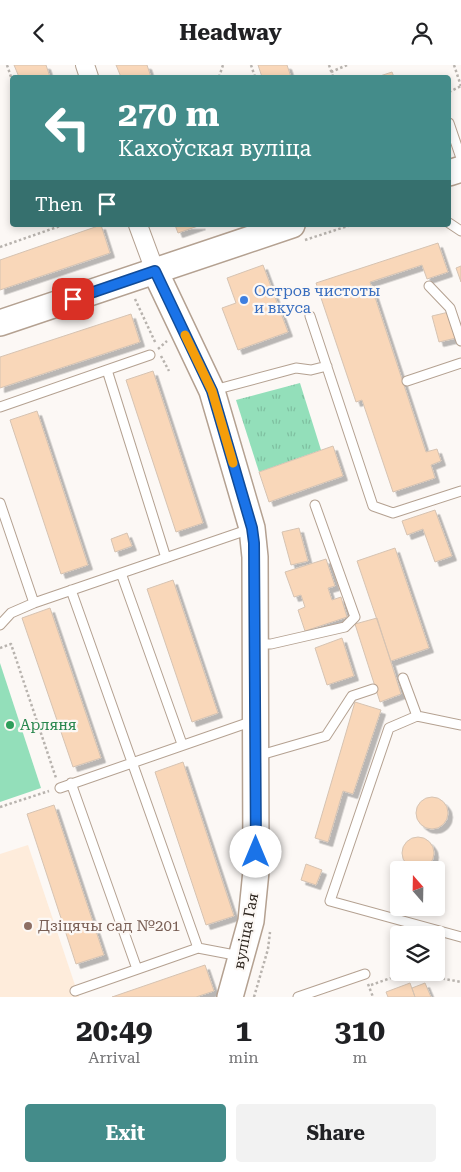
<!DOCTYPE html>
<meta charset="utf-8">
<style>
:root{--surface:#fff;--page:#f2f2f2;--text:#202124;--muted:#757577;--accent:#448c8a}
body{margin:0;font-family:"Roboto Serif",serif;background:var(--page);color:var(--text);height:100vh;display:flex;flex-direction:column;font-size:19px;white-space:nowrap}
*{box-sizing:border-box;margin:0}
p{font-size:16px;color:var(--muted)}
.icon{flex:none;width:28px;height:28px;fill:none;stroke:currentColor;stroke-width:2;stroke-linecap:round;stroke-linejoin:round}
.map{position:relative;height:932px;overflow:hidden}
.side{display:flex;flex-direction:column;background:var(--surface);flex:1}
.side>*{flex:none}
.hud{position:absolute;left:10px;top:10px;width:441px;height:152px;border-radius:5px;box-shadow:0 2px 8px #0003;background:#448c8a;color:#fff;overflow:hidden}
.needle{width:32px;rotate:340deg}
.fabs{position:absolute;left:390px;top:796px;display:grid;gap:10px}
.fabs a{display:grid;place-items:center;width:55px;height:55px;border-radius:5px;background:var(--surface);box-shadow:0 2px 8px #0003;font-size:25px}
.pin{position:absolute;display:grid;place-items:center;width:42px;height:42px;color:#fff;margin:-21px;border-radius:10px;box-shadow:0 2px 8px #0006}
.me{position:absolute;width:55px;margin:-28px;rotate:0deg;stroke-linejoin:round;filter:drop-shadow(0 0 4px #0008)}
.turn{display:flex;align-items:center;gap:18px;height:105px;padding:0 25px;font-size:22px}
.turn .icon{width:65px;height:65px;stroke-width:2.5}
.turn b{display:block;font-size:35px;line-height:42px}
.then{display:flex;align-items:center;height:48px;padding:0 25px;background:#0003;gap:10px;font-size:19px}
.eta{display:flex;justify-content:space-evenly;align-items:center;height:85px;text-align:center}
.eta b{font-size:30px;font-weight:700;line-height:35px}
.button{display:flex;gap:10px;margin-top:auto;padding:10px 25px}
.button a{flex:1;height:58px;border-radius:5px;background:var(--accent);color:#fff;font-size:20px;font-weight:700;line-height:58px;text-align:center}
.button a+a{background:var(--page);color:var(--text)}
header{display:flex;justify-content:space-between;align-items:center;height:65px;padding:0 25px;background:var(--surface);font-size:22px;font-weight:700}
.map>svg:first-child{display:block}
</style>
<header><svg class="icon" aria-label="back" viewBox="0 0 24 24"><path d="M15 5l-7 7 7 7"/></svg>Headway<svg class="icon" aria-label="person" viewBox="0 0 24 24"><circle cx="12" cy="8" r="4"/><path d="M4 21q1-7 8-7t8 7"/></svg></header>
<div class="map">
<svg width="461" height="932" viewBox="0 0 461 932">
<defs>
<pattern id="park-tufts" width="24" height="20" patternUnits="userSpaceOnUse" patternTransform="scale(1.25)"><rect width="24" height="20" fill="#93dfba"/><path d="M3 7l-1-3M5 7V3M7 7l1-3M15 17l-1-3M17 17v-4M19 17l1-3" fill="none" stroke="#7fbfa0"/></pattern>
<filter id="shadow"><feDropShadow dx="4.5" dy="4.5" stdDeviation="0" flood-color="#0004"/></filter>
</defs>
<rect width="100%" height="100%" fill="#fcf8f5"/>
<path fill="#feecdb" d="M28 780 79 932H0V789Z"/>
<path fill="url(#park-tufts)" d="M300 318 321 385 259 407 236 335Z"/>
<path fill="#93dfba" d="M0 598 41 723 0 737Z"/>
<path fill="#f9d7b9" stroke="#d6c3b2" filter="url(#shadow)" d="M14 0H46L50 12H19Z
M116 0H147L151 12H121Z
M258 0H287L291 12H262Z
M392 7 394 12H377Z
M101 160 110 188 0 225V195Z
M175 160H201L178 168Z
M438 178 448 207 427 214 422 200 370 217 426 387 437 384 441 396 431 400 435 413 393 427 362 335 356 337 316 218Z
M263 200 288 267 238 285 222 243 236 238 227 213Z
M461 201V217L456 203Z
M449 247 456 273 439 277 432 251Z
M131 249 140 277 0 323V292Z
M153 306 203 458 176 467 126 315Z
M37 346 88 500 61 509 10 355Z
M333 381 343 411 269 437 259 407Z
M435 445 452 491 435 497 423 464 407 470 402 456Z
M299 463 308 496 291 500 282 467Z
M127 468 132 481 115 487 111 474Z
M395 483 429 583 391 596 357 496Z
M326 494 335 521 328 523 332 535 341 532 347 552 305 566 298 545 305 542 301 530 294 532 285 507Z
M173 515 218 648 192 657 147 524Z
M50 543 101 693 73 702 22 553Z
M377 553 401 629 380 637 355 559Z
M342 573 354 611 327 620 315 583Z
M355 637 381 645 353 729 343 726 328 777 315 773Z
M183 697 234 851 206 860 155 707Z
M416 748a16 16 0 1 1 32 0a16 16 0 1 1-32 0Z
M54 740 104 890 76 899 27 749Z
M402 788a16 16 0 1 1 32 0a16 16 0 1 1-32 0Z
M306 799 322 805 316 820 301 815Z
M205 900 214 926 196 932H112Z
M410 918 415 932H388L386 927Z
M425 918 431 932H415L412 923Z"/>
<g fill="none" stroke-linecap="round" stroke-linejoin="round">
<defs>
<path id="lane" d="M449 58 461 93
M449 158 461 166
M429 221 450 243 461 276
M310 251 373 441 393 448 461 426
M107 305 166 493
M407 316 461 298
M214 325 296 303 311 305 327 301
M0 342 150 290
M0 438 34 538
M121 508 182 679
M71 525 198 883
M0 560 11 548 34 538 250 464
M256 579H271L345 562 355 552 315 440
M403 613 417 651
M461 660 417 651 389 663 330 836 461 872
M257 691 326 671 352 631 373 624
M71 718 137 904
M60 723 253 656
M75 926 198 883 240 891
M298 932 365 909"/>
<path id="street" d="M85 0 89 12
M138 160 155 206"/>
<path id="secondary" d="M449 108 461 104
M155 206 212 326 252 463 255 492 256 806 251 856 230 932
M0 258 292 160"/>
</defs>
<use href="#lane" stroke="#b4a191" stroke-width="11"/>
<use href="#street" stroke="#b4a191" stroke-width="20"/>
<use href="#secondary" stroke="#b4a191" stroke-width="28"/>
<path stroke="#b8b3ae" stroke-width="2.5" stroke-dasharray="2.5 2.5" stroke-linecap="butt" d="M7 0 12 15
M251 0 255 12
M329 0 333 12
M454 0 461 21
M331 7 347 0
M219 12 223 0
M449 27 461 21
M305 175 351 160
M0 182 63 160
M135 234 156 279
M158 284 167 276
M161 291 169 306
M0 583 11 579 56 713
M0 742 49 726
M413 908 461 917
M368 919 373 932
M371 920 405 908
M254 932 268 884 270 867"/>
<use href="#lane" stroke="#fff" stroke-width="9"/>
<use href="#street" stroke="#fff" stroke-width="18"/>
<use href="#secondary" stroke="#fff" stroke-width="25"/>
</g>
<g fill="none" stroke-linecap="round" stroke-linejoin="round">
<defs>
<path id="route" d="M73 234 155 206 212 326 252 463 254 478 256 787"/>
</defs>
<use href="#route" stroke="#114b97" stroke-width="12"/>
<use href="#route" stroke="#1a73e8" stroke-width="9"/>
<path stroke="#f59e0b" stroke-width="9" d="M185 270 212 326 233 398"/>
</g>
<circle fill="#3f7fe0" stroke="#fcf8f5" stroke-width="2" cx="244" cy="235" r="5"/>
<circle fill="#2e9e5b" stroke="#fcf8f5" stroke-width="2" cx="10" cy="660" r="5"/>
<circle fill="#8d6e63" stroke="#fcf8f5" stroke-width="2" cx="28" cy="861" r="5"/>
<g text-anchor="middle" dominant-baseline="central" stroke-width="4.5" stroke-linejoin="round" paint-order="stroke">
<g font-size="15" fill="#366cbe" stroke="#fcf8f5" text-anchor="start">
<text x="254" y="226">Остров чистоты<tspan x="254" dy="17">и вкуса</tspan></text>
</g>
<g font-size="15" fill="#27864d" stroke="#fcf8f5" text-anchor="start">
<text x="20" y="660">Арляня</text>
</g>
<g font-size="15" fill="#785e54" stroke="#fcf8f5" text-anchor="start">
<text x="38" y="861">Дзіцячы сад №201</text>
</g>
<g font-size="15" fill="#2e2720" stroke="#fcf8f5">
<text transform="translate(246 866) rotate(-79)">вуліца Гая</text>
</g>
</g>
</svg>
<div class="fabs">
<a><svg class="needle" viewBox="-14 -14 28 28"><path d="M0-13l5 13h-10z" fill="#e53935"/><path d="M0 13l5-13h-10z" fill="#757577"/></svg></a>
<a><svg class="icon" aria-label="layers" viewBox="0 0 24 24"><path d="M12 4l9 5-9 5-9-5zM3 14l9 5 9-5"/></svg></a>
</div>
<div class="pin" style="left:73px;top:234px;background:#d93025"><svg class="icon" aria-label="arrive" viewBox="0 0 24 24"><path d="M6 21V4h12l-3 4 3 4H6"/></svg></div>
<svg class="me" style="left:256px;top:787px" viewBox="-20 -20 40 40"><circle r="19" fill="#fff"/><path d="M0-13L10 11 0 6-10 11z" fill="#1a73e8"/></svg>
<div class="hud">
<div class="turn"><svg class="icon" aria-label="left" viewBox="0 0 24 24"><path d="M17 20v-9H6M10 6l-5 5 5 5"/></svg><div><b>270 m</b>Кахоўская вуліца</div></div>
<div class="then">Then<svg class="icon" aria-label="arrive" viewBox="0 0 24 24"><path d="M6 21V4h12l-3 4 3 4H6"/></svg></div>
</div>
</div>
<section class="side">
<div class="eta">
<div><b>20:49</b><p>Arrival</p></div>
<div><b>1</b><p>min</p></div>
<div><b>310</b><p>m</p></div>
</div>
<div class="button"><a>Exit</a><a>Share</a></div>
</section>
